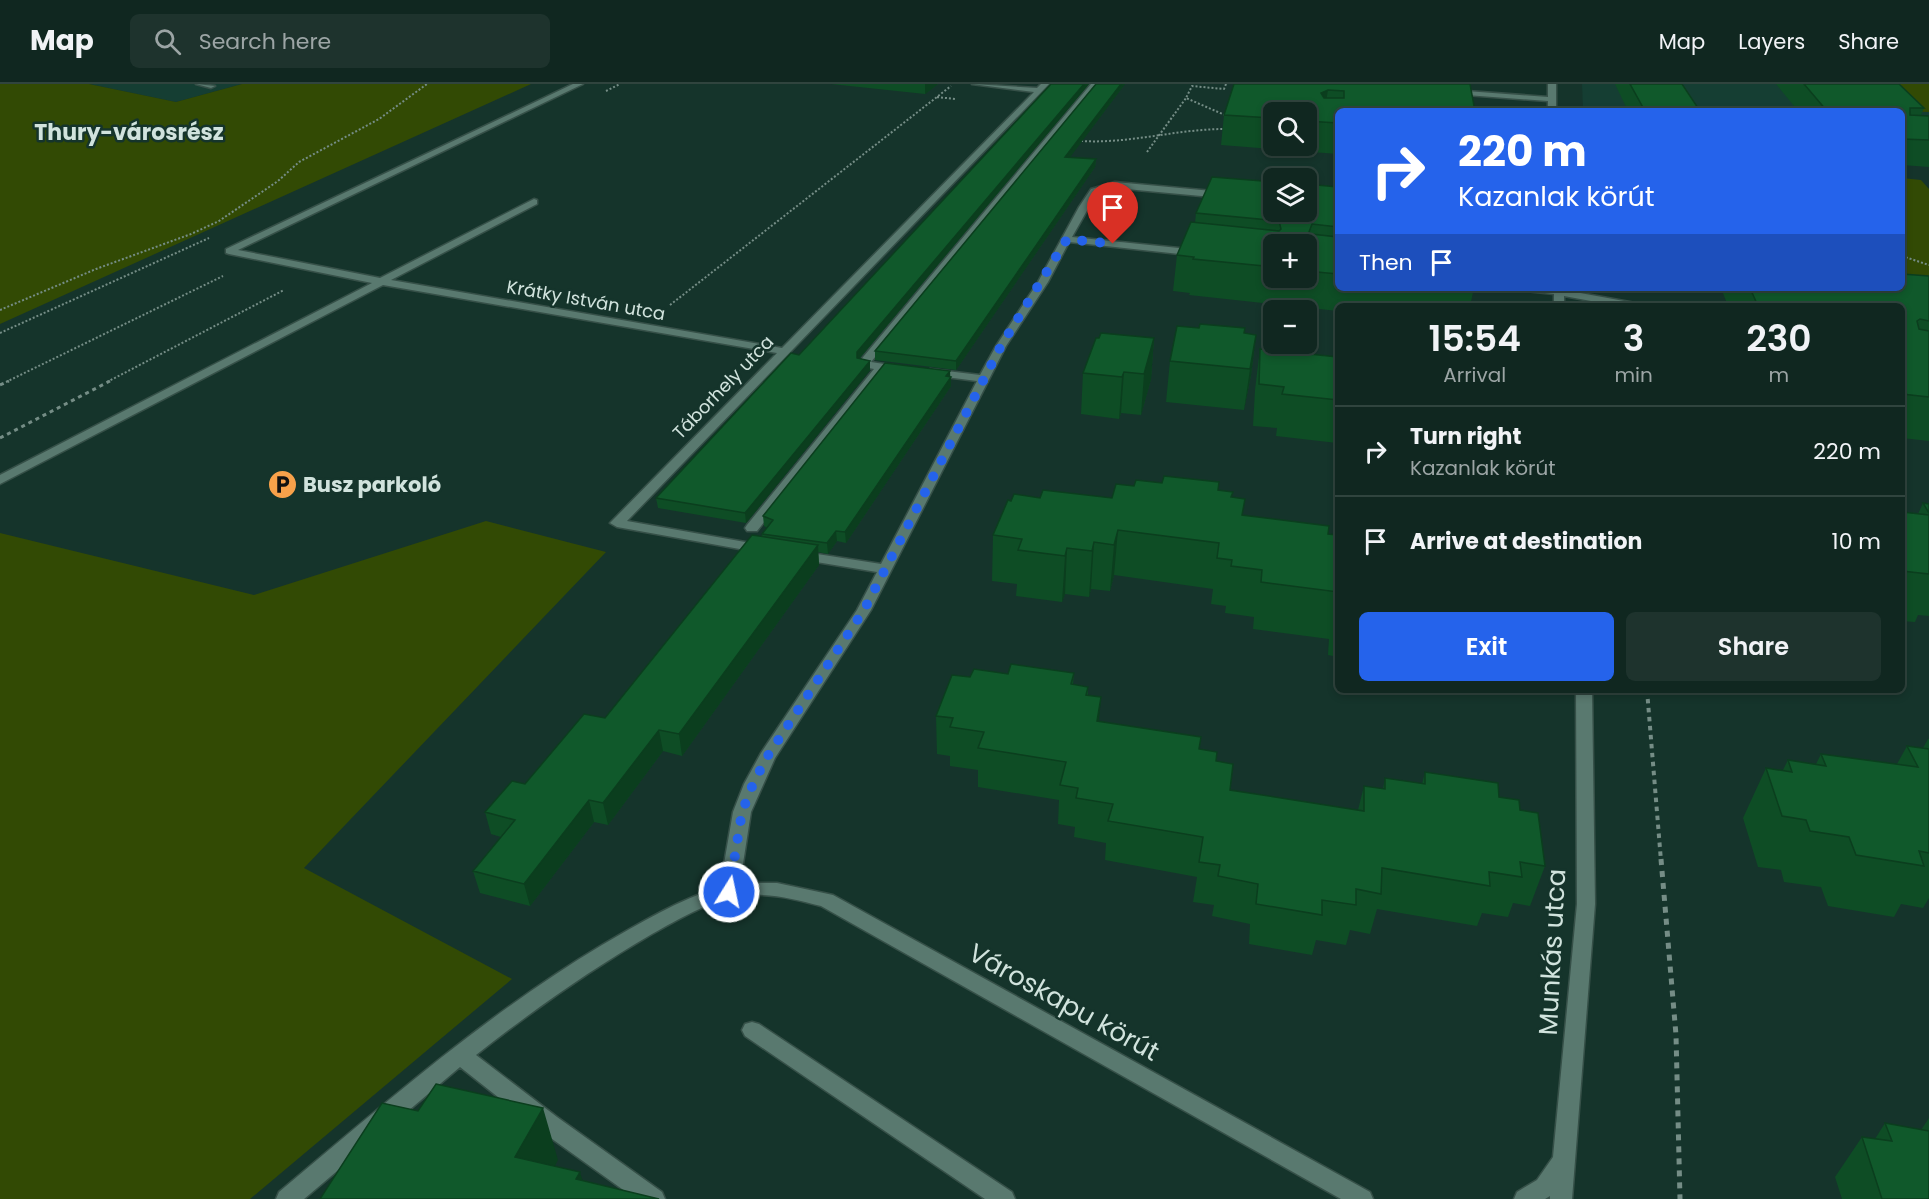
<!DOCTYPE html>
<meta charset="utf-8">
<style>
:root{--surface:#102720;--page:#1e332d;--text:#f1f3f6;--muted:#9ca5a5;--line:#30443e;--accent:#2563eb}
body{margin:0;font-family:Poppins,sans-serif;background:var(--page);color:var(--text);height:100vh;display:flex;flex-direction:column;font-size:22px;white-space:nowrap}
*{box-sizing:border-box;margin:0}
p{font-size:20px;color:var(--muted)}
.icon{flex:none;width:33px;height:33px;fill:none;stroke:currentColor;stroke-width:2;stroke-linecap:round;stroke-linejoin:round}
.map{position:relative;flex:1;overflow:hidden}
.panel{position:absolute;left:1335px;top:219px;width:570px;height:390px;display:flex;flex-direction:column;background:var(--surface);border-radius:9px;box-shadow:0 3px 9px #0003,0 0 0 2px var(--line)}
.panel>*{flex:none}
.hud{position:absolute;left:1335px;top:24px;width:570px;height:183px;border-radius:9px;box-shadow:0 3px 9px #0003,0 0 0 2px var(--line);background:#2563eb;color:#fff;overflow:hidden}
.controls{position:absolute;left:1263px;top:18px;display:grid;gap:12px}
.controls a{display:grid;place-items:center;width:54px;height:54px;border-radius:9px;background:var(--surface);box-shadow:0 3px 9px #0003,0 0 0 2px var(--line);font-size:30px}
.pin{position:absolute;display:grid;place-items:center;width:51px;height:51px;color:#fff;margin:-62px -26px;border-radius:50% 50% 50% 0;rotate:-45deg;box-shadow:0 0 6px #0007}
.pin .icon{rotate:45deg}
.me{position:absolute;width:66px;margin:-33px;rotate:10deg;stroke-linejoin:round;filter:drop-shadow(0 0 4px #0008)}
.turn{display:flex;align-items:center;gap:21px;height:126px;padding:0 24px;font-size:27px}
.turn .icon{width:78px;height:78px;stroke-width:2.5}
.turn b{display:block;font-size:42px;line-height:51px}
.then{display:flex;align-items:center;height:57px;padding:0 24px;background:#0003;gap:12px;font-size:22px}
.eta{display:flex;justify-content:space-evenly;align-items:center;height:102px;text-align:center}
.eta b{font-size:36px;font-weight:600;line-height:42px}
.action{display:flex;gap:12px;margin-top:auto;padding:12px 24px}
.action a{flex:1;height:69px;border-radius:9px;background:var(--accent);color:#fff;font-size:24px;font-weight:600;line-height:69px;text-align:center}
.action a+a{background:var(--page);color:var(--text)}
ul{padding:0;list-style:none}
li{display:flex;align-items:center;gap:18px;height:90px;padding:0 24px;border-top:2px solid var(--line)}
li div{flex:1}
li b{display:block;font-size:22px}
li em{font-style:normal}
header{display:flex;align-items:center;gap:36px;box-sizing:border-box;height:84px;padding:0 30px;background:var(--surface);border-bottom:2px solid var(--line)}
header strong{font-size:28px}
nav{display:flex;gap:33px;margin-inline-start:auto;font-size:21px}
.search{width:420px;height:54px;background:var(--page);display:flex;align-items:center;gap:15px;box-sizing:border-box;padding:0 21px;border-radius:9px;color:var(--muted);font-size:22px}
.map>svg:first-child{display:block}
</style>
<header>
<strong>Map</strong>
<div class="search"><svg class="icon" aria-label="search" viewBox="0 0 24 24"><circle cx="10" cy="10" r="6"/><path d="M15 15l6 6"/></svg>Search here</div>
<nav><a>Map</a><a>Layers</a><a>Share</a></nav>
</header>
<div class="map">
<svg width="1929" height="1115" viewBox="0 0 1929 1115">
<rect width="100%" height="100%" fill="#15342b"/>
<path fill="#153e33" d="M89 0H242L176 18Z
M1582 0H1929V46L1902 27H1617L1583 25Z"/>
<path fill="#324a04" d="M0 0H89L176 18 242 0H531L0 240Z
M1877 0H1929V28L1904 27Z
M1902 94 1921 96 1929 105V202L1902 200Z
M486 437 606 468 304 784 512 895 250 1115H0V449L254 511Z"/>
<g fill="none" stroke-linecap="round" stroke-linejoin="round">
<defs>
<path id="minor" d="M196 0 215 2 211 4Z
M573 0H583L238 166 380 194 534 115 537 116V120L391 196 782 264 1034 8 972 0 1037 4 1041 0H1049L627 437 762 461 769 465 767 468 762 469 617 443 610 439 777 269 383 201 0 400V391L372 199 229 170 226 169V165Z
M1091 0H1099L871 278 904 283V287L884 286 757 447H747L745 444 747 441 874 285 859 282V278Z
M1548 0H1556V27H1548V17L1453 10 1449 8 1453 6 1548 13Z
M1115 98 1223 108 1227 111 1223 114 1115 104 1097 109 1072 153 1198 166 1203 169 1198 172 1069 158 1048 198 1006 262 871 526 775 674 751 728 740 799H777L833 811 1370 1108 1373 1115H1341L821 822C794 815 767 808 740 812 709 817 679 835 652 850 590 886 532 927 476 971L557 1033 662 1108 665 1115H636L541 1047 460 983 304 1115H276L279 1108C383 1021 485 931 602 861 640 839 678 816 720 803L733 728 744 700 761 669 857 526 877 488 798 475 791 471 798 467 881 480 977 297 930 291 924 288 930 285 980 291 996 262 1038 198 1079 123 1091 105Z
M1521 204H1564V206L1635 219 1640 222H1618L1564 212V222H1554V210L1526 207Z
M1576 606H1592L1595 820 1572 1115H1550V1112L1545 1115H1514L1517 1108 1537 1096 1553 1073 1577 820Z
M752 938 759 940 1012 1108 1015 1115H985L745 952 742 946 745 940Z"/>
</defs>
<use href="#minor" stroke="#365048" stroke-width="3"/>
<path stroke="#758d86" stroke-width="2" stroke-dasharray="2 2" stroke-linecap="butt" d="M1226 0 1224 5 1192 2 1186 14 1227 32
M606 7 620 0
M937 13 955 15
M1081 57C1130 60 1176 45 1225 45
M1147 68 1186 14
M1902 172 1929 181
M670 221 951 2
M0 226 96 185 191 150 219 137 278 97 299 78 379 35 427 0
M0 249 209 154
M6 298 223 192
M107 298 284 206"/>
<path stroke="#758d86" stroke-width="3" stroke-dasharray="4 4" stroke-linecap="butt" d="M0 301 9 297
M0 354 110 297"/>
<path stroke="#758d86" stroke-width="4" stroke-dasharray="4.5 4.5" stroke-linecap="butt" d="M1647 606 1661 777"/>
<path stroke="#758d86" stroke-width="5" stroke-dasharray="6 6" stroke-linecap="butt" d="M1661 775 1676 951 1680 1115"/>
<use href="#minor" fill="#59796f" fill-rule="evenodd"/>
</g>
<path fill="#0e4d25" fill-rule="evenodd" d="M831 0H938L925 10Z
M1089 0 859 275 870 286 746 439 658 424 656 414 799 271Z
M1096 0H1125L1070 73 1096 75 1095 83 956 286 875 276V267Z
M1234 0H1470L1338 27V70L1221 61 1224 31ZM1274 28H1306V62H1274Z
M1615 0H1682L1700 27H1628Z
M1776 0H1899L1924 24 1921 31 1929 32V83L1902 81V27H1798Z
M1338 103V204H1474L1470 222H1338V227L1189 211 1190 209 1173 207 1177 171 1195 139 1196 129ZM1274 160H1306V194H1274Z
M1929 192V357L1902 354V222H1728L1721 204H1902Z
M1244 249 1256 251 1251 291 1244 326 1166 318 1170 277Z
M1154 254 1151 295 1141 331 1121 329 1119 335 1081 330 1083 289Z
M1260 265 1338 279V370H1337V359L1276 352 1277 344 1253 342 1255 306Z
M950 287 951 302 846 459 837 457 828 470 818 468 819 481 682 672 663 667 608 741 594 738 530 822 480 809 473 787 501 753 491 750 485 728 525 700 605 634 762 453V450L767 444 764 442 763 432Z
M1134 402 1218 406 1232 413 1242 431 1328 450 1338 451V573L1328 571 1329 555 1253 545 1254 533 1225 529 1226 522 1211 520 1213 505 1114 491 1110 507 1091 505 1089 513 1065 510 1062 518 1016 512 1017 500 992 497 993 451 1011 417 1040 414H1112Z
M1923 419 1929 420V532L1918 531 1915 538 1902 537V428L1918 430Z
M1074 589 1073 600 1088 603V611L1099 637 1199 665 1216 677 1230 706 1358 726 1364 702 1383 705 1385 694 1422 700 1425 688 1499 713 1520 726 1545 782 1530 822 1513 819 1508 833 1482 829 1477 842 1377 825 1370 850 1350 846 1346 861 1316 856 1312 871 1249 860 1250 840 1212 832 1214 821 1193 818 1197 793 1105 776 1106 759 1074 753 1075 743 1058 740 1059 716 978 703V686L950 682V672L937 670 936 632 970 593 1008 590Z
M1928 655H1929V814L1923 824 1901 820 1894 833 1828 822 1821 803 1784 798 1781 786 1758 783 1743 734 1766 684 1783 686 1788 676 1816 680 1821 670 1897 680 1907 662 1923 664Z
M1929 1034V1115H1842L1835 1093 1862 1053 1875 1055 1885 1039 1921 1046Z"/>
<path fill="#0b3e1e" d="M925 0H938L925 10Z
M1084 0H1089L857 277V268Z
M1121 0H1125L1065 80V73Z
M1328 6 1323 35 1317 38 1321 9Z
M1096 75 1095 83 956 286V277Z
M1256 251 1251 291 1244 326 1250 285Z
M1154 254 1151 295 1141 331 1144 290Z
M870 277V286L746 439 745 429Z
M950 287V296L951 293V302L846 459 845 448Z
M1124 288 1121 329 1119 335 1122 293Z
M1118 446 1114 491 1110 507 1114 461Z
M836 447 837 457 828 470 827 459Z
M1094 458 1091 505 1089 513 1092 467Z
M818 461 819 481 682 672 679 650Z
M1067 464 1065 510 1062 518 1065 472Z
M1101 613 1098 651 1097 637Z
M659 646 663 667 608 741 603 719Z
M589 716 594 738 530 822 524 800Z
M543 1024 558 1076 537 1115 515 1073Z
M580 1088 588 1115 576 1095Z"/>
<path fill="#10592b" stroke="#0b3e1e" stroke-width="1.5" fill-rule="evenodd" d="M1051 0H1084L857 268V274L870 277 745 429 656 414 791 269 799 271Z
M1096 0H1121L1065 73 1096 75 956 277 875 267Z
M1234 0H1470L1475 27H1338V39L1306 37V28H1274V34L1224 31ZM1328 6 1344 7V14H1324L1321 9Z
M1630 0H1682L1700 27H1645Z
M1804 0H1899L1924 24H1910V31L1929 32V56L1902 55V27H1827Z
M1212 93 1274 98V128H1306V100L1338 103V143L1312 140 1309 148 1311 150 1338 153V190L1306 187V160H1274V183L1193 175 1194 173 1177 171 1191 138 1279 147 1281 145 1279 137 1196 129Z
M1902 190 1929 192V237L1920 235 1917 237 1919 245 1929 247V313L1902 310V222H1758L1750 204H1902Z
M1200 240 1245 244 1244 249 1256 251 1250 285 1170 277 1177 242 1199 244Z
M1101 249 1154 254 1144 290 1124 288 1122 293 1083 289 1096 254H1099Z
M1260 265 1338 273V316L1282 310 1284 303 1259 300Z
M885 279 950 287 946 292 951 293 845 448 836 447 827 459 762 450 773 436 763 432Z
M1164 392 1219 398 1218 406 1233 408 1231 413 1245 415 1242 431 1329 442 1328 450 1338 451V508L1261 498 1262 486 1231 482 1232 476 1217 474 1219 459 1118 446 1114 461 1094 458 1092 467 1067 464 1065 472 1018 466 1022 455 993 451 1008 416 1011 417 1014 410 1040 414 1043 406 1112 414 1116 400 1134 402 1136 396 1162 399Z
M1923 419 1929 420V429Z
M1902 428 1929 431V490L1902 487Z
M752 451 818 461 679 650 659 646 603 719 589 716 524 800 473 787 515 736 485 728 512 697 525 700 584 630 605 634Z
M1011 580 1074 589 1071 600 1088 603 1086 611 1101 613 1097 637 1201 653 1199 665 1217 668 1216 677 1233 680 1230 706 1364 727V702L1385 705V694L1425 700V688L1498 699 1499 713 1519 716 1520 726 1538 729 1545 782 1520 778 1522 793 1489 788 1490 802 1382 784 1381 810 1356 805V821L1322 816V831L1256 820 1258 800 1218 792 1220 781 1199 778 1203 753 1108 737 1113 720 1076 714 1078 704 1060 701 1066 678 978 664 984 648 950 643 953 634 936 632 952 591 970 593 974 585 1008 590Z
M1907 662 1929 665V769L1919 767 1924 782 1856 771 1849 753 1810 747 1806 736 1782 732 1766 684 1792 688 1788 676 1826 682 1821 670 1918 683Z
M436 1000 543 1024 515 1073 580 1088 576 1095 659 1115H320L382 1019 418 1027Z
M1885 1039 1929 1047V1115H1882L1862 1053 1892 1057Z"/>
<g fill="none" stroke-linecap="round" stroke-linejoin="round">
<path stroke="#2563eb" stroke-width="10" stroke-dasharray="0 18" d="M729 808 742 728 753 700 767 673 864 526 1001 262 1067 155 1113 160"/>
</g>
<defs>
<symbol id="parking-disc" viewBox="-11 -11 22 22"><circle r="9.5" fill="#f8a14a" stroke="#15342b"/><path d="M-3.5-5.5H1a3.5 3.5 0 0 1 0 7H-1V5.5H-3.5ZM-1-3.4V-.6H.8a1.4 1.4 0 0 0 0-2.8Z" fill="#111"/></symbol>
</defs>
<g fill-rule="evenodd">
<use href="#parking-disc" x="266" y="384" width="33" height="33"/>
</g>
<g text-anchor="middle" dominant-baseline="central" stroke-width="5" stroke-linejoin="round" paint-order="stroke">
<g font-size="18" fill="#d1e3dd" stroke="#15342b">
<text transform="translate(586 216) rotate(10)">Krátky István utca</text>
<text transform="translate(723 303) rotate(-46)">Táborhely utca</text>
</g>
<g font-size="21" font-weight="bold" fill="#d1e3dd" stroke="#15342b" text-anchor="start">
<text x="303" y="400">Busz parkoló</text>
</g>
<g font-size="22" font-weight="bold" fill="#d1e3dd" stroke="#15342b">
<text x="129" y="48">Thury-városrész</text>
</g>
<g font-size="26" fill="#d1e3dd" stroke="#15342b">
<text transform="translate(1552 868) rotate(-87)">Munkás utca</text>
<text transform="translate(1064 918) rotate(29)">Városkapu körút</text>
</g>
</g>
</svg>
<div class="controls">
<a><svg class="icon" aria-label="search" viewBox="0 0 24 24"><circle cx="10" cy="10" r="6"/><path d="M15 15l6 6"/></svg></a>
<a><svg class="icon" aria-label="layers" viewBox="0 0 24 24"><path d="M12 4l9 5-9 5-9-5zM3 14l9 5 9-5"/></svg></a>
<a>+</a>
<a>−</a>
</div>
<div class="pin" style="left:1113px;top:160px;background:#d93025"><svg class="icon" aria-label="arrive" viewBox="0 0 24 24"><path d="M6 21V4h12l-3 4 3 4H6"/></svg></div>
<svg class="me" style="left:729px;top:808px" viewBox="-20 -20 40 40"><circle r="17" fill="#2563eb" stroke="#fff" stroke-width="3"/><path d="M0-11L8 9 0 5-8 9z" fill="#fff"/></svg>
<div class="hud">
<div class="turn"><svg class="icon" aria-label="right" viewBox="0 0 24 24"><path d="M7 20v-9h11M14 6l5 5-5 5"/></svg><div><b>220 m</b>Kazanlak körút</div></div>
<div class="then">Then<svg class="icon" aria-label="arrive" viewBox="0 0 24 24"><path d="M6 21V4h12l-3 4 3 4H6"/></svg></div>
</div>
<section class="panel">
<div class="eta">
<div><b>15:54</b><p>Arrival</p></div>
<div><b>3</b><p>min</p></div>
<div><b>230</b><p>m</p></div>
</div>
<ul>
<li><svg class="icon" aria-label="right" viewBox="0 0 24 24"><path d="M7 20v-9h11M14 6l5 5-5 5"/></svg><div><b>Turn right</b><p>Kazanlak körút</p></div><em>220 m</em></li>
<li><svg class="icon" aria-label="arrive" viewBox="0 0 24 24"><path d="M6 21V4h12l-3 4 3 4H6"/></svg><div><b>Arrive at destination</b></div><em>10 m</em></li>
</ul>
<div class="action"><a>Exit</a><a>Share</a></div>
</section>
</div>
